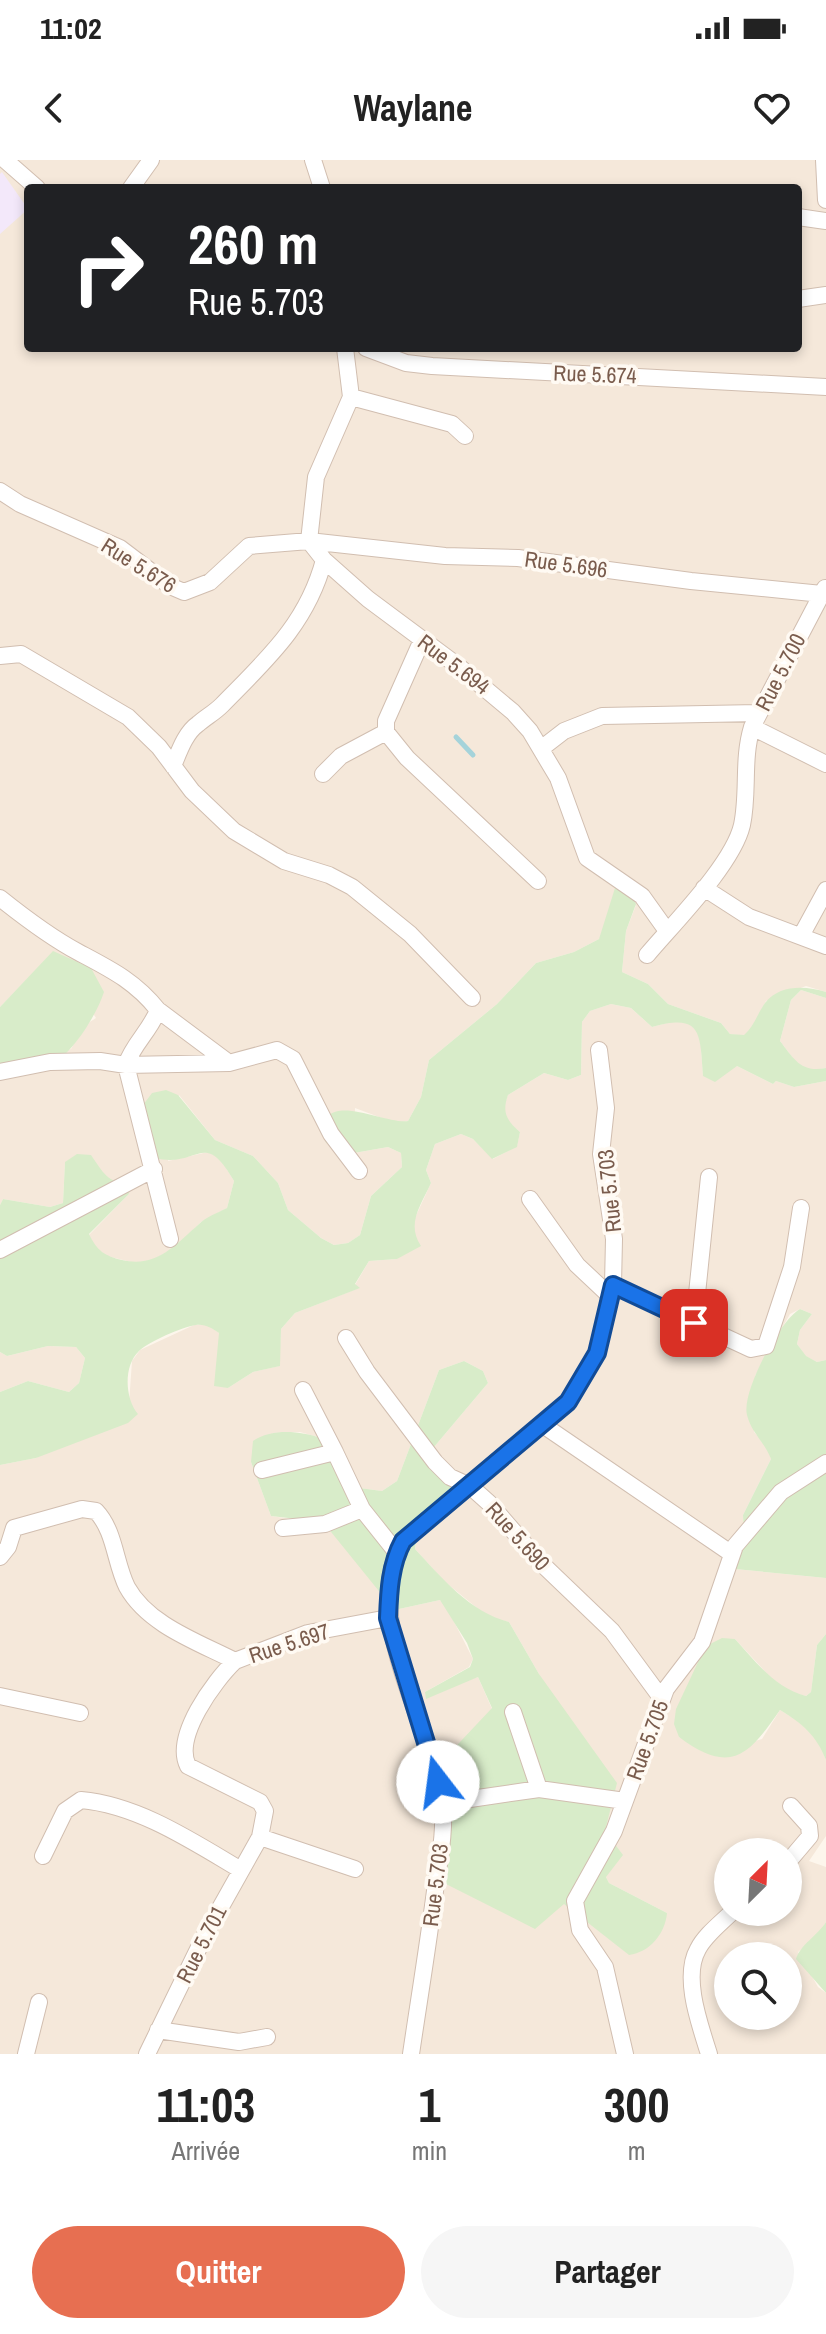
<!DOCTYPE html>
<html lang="fr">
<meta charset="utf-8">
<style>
:root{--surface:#fff;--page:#f6f6f6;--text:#222;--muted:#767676;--accent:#e76f51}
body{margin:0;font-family:"Archivo Narrow",sans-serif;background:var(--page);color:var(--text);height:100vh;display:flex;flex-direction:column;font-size:30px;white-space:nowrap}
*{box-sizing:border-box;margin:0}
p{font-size:26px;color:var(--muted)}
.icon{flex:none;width:44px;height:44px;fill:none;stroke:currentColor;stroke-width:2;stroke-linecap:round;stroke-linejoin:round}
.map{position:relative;height:1894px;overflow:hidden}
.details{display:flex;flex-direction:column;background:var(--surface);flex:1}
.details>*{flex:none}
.banner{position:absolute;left:24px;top:24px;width:778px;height:168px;border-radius:8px;box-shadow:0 4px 12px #0003;background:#202124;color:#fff;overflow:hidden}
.needle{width:52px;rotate:24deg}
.fabs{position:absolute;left:714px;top:1678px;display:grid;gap:16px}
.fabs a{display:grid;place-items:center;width:88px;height:88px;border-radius:50%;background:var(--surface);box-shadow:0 4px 12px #0003;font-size:40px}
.pin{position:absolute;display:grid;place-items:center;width:68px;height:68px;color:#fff;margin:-34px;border-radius:16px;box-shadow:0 4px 12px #0006}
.me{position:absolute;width:88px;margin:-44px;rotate:345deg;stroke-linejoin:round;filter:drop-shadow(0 0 6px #0008)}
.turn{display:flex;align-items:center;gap:28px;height:168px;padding:0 32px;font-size:36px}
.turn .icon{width:104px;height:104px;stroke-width:2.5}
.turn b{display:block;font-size:56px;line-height:68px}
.eta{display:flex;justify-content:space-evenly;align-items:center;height:136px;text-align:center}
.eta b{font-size:48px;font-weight:800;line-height:56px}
.button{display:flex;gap:16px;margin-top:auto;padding:16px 32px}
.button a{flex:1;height:92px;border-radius:48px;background:var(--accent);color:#fff;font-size:32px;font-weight:800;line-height:92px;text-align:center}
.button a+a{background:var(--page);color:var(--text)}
.status{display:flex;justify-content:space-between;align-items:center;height:56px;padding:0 40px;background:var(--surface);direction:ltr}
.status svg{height:22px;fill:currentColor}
header{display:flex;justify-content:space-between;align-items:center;height:104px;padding:0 32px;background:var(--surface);font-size:36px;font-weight:800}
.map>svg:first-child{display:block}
</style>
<div class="status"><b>11:02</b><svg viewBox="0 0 49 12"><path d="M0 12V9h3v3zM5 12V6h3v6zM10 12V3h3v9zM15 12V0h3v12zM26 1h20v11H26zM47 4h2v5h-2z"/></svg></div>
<header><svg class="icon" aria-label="back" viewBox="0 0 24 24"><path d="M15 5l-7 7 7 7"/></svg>Waylane<svg class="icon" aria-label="heart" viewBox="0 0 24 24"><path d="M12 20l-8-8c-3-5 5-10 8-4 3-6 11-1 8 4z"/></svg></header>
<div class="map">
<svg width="826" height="1894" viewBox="0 0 826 1894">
<rect width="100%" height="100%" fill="#fdf6ec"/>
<path fill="#f5e8da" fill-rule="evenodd" d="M0 0H826V832L806 826 766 841 754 866 744 876 730 874 721 863 668 844 648 824 622 812 626 771 636 745 599 779 574 792 536 803 497 844 429 900 421 937 408 961 395 963 355 948 354 993 388 987 401 993 402 1007 371 1036 360 1075 348 1083 334 1085 321 1078 288 1050 278 1023 253 996 215 980 179 935 168 1001 208 992 220 998 234 1021 227 1048 201 1062 175 1088 150 1101 135 1103 107 1096 96 1088 89 1075 128 1035 119 1024 65 1002 63 1043 50 1047 3 1039 0 1045V911L71 889 85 865 96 858 53 792 0 847ZM28 28H798V188H28Z
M801 830 826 838V908L811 911 798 905 780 881 791 840Z
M611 844 631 848 652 867 678 860 690 864 700 874 703 916 737 906 773 924 776 921 794 927 826 921V1200L817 1202 805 1196 797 1184 800 1170 812 1154 800 1149 790 1154 755 1216 754 1272 767 1286 771 1299 743 1355 744 1375 735 1409 826 1418V1474L817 1485 811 1532 806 1536 792 1533 773 1520 735 1479 679 1577 711 1594 762 1579 780 1550 798 1561 819 1581 826 1600V1676L809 1701 826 1707V1762L819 1775 798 1792 818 1827 826 1833V1894H0V1305L36 1298 129 1244 132 1201 140 1190 194 1165H208L219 1173 228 1228 253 1212 279 1206 281 1169 295 1153 359 1128 355 1125 369 1101 397 1099 413 1074 414 1060 431 1023 426 1010 435 984 461 974 473 979 493 999 517 986 520 972 508 962 503 948 508 935 544 913 568 920 581 915 582 862 590 851ZM464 1201 483 1211 488 1223 434 1287 415 1389 444 1421 488 1457 509 1462 539 1514 605 1671 606 1717 609 1723 667 1753 629 1794 564 1743 445 1600 492 1549 478 1517 425 1532 469 1507 473 1499 445 1444 440 1440 399 1449 325 1364 271 1356 251 1302 273 1273 300 1272 321 1278 352 1327 382 1331 397 1321 439 1210ZM728 1692H788V1752H728ZM728 1796H788V1856H728Z
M48 1186 76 1187 85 1198 79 1223 69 1232 28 1221 0 1232V1192L7 1196Z"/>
<path fill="#f3e8fa" d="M2 12 28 49 0 74V14Z"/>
<path fill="#d8ecc9" d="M615 728 629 732 636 744 626 771 622 812 648 824 668 844 721 863 730 874 744 875C755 865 757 854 765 843 780 824 806 826 826 832V838L801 830 791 840 780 881C794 899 801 913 826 908V921L794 927 776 921 773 924 737 906 715 922 703 916C700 873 702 853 652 867L631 848 611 844 590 851 582 862 581 915 568 920 544 913 508 935C502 952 506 960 520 972L517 987 492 999 473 979 461 974 435 984 426 1010 431 1023C421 1045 406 1064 421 1086L397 1099 369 1101 355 1124 360 1128 295 1153 281 1169 280 1206 253 1212 228 1228 214 1226 219 1173C211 1168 206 1164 196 1165 182 1167 150 1181 139 1191 123 1206 125 1239 138 1254L128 1263 36 1298 0 1305V1232L28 1221 69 1232 79 1223 85 1198 76 1187 48 1186 7 1196 0 1192V1045L3 1039 50 1047 63 1043 65 1002 77 994 91 995C104 1014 109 1025 134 1023L128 1035 89 1074C97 1091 105 1096 122 1100 157 1108 175 1085 199 1064 206 1057 217 1053 227 1048L234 1021C203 967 199 1009 155 998L143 945 152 933 166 930 178 935 215 980 253 996 278 1023 288 1050 321 1078 334 1085 348 1083 360 1075 371 1036 402 1007 401 993 388 987 354 993 326 983C312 923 384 965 408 961L421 937 429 900 497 844 536 803 574 792 599 779Z
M53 791 91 808 104 832C97 854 72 895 50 905 36 911 15 910 0 911V847Z
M800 1149 812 1154 800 1170 797 1184 806 1196 817 1202 826 1200V1418L735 1409 744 1375 743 1355 771 1299C765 1283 751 1272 747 1255 741 1232 780 1160 800 1149Z
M464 1201 483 1211 488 1223 434 1287 450 1317 459 1324 416 1382 415 1389C442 1418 470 1452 509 1462L539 1514 617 1623 605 1671 623 1695 606 1717 609 1723 667 1753C665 1774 650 1792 629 1795L564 1744 535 1769 442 1722 448 1679 444 1599 492 1548 478 1517 426 1539 425 1532 470 1507 473 1499 467 1483 440 1440 399 1449 391 1446 323 1362 271 1356 251 1302 253 1281C272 1268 300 1271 321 1278L352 1327 382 1331 397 1321 439 1210Z
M826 1474V1600C817 1576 802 1563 780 1550 750 1593 732 1617 679 1577L674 1564 676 1549 699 1500 710 1484 722 1478 735 1479C756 1502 775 1528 806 1536L811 1532 817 1485Z
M826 1762V1833L796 1799C800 1785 818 1775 826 1762Z"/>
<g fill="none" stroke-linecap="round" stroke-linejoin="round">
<path stroke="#a5d3da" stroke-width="5" d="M456 577 473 595"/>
<defs>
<path id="minor" d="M5 0 37 28
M313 0 322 28
M824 0 826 40
M131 28 151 0
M798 57 826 61
M798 139 826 135
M366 188 406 203 432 206 826 227
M351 237 452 264 465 276
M0 331 20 344 120 388 170 426 184 432 210 422 249 386 309 381 316 317 351 237 345 188
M309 381 324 400 368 439 458 506 513 552 530 571 558 618 587 698 642 736 667 771
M309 381 445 396 518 398 691 421 822 434
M825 428 752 567 826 604
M422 480 386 561V572L407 598 538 721
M0 496 21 494 128 557 159 587 192 631 234 671 284 701 329 715 352 727 410 774 472 838
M542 588 564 571 602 556 758 553
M173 606C179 592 185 573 198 564 206 557 214 553 222 545 266 500 307 464 324 400
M323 614 341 596 386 572
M704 728 749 757 826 786
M0 738C25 758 50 777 78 792 110 809 135 821 158 850 150 871 133 884 126 905L170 1079
M801 776 826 730
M647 795C674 763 733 704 742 665 749 632 742 600 752 567
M158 850 229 903
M599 890 606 948 601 994 614 1079 613 1125
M0 912 50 902 100 901 126 905 229 903 277 890 293 899 331 974 359 1011
M530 1039 577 1105 611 1137
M0 1090 154 1009
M694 1163 709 1017
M346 1178 367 1212 435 1302 450 1317 470 1326 489 1343 541 1403 612 1471 662 1539
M303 1230 335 1292
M543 1265 732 1394
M262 1310 335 1292 362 1349 397 1393
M283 1368 325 1364 362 1349
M0 1397 8 1387 14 1368 82 1349 96 1351C115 1371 115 1403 127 1427 148 1465 198 1482 235 1501L308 1473 388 1458
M235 1501C214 1521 173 1577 188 1606L260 1642 265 1651 260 1677 355 1709
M0 1536 80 1553
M513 1552 539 1629
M443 1643 539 1629 625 1641
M43 1696 65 1651 81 1640C138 1645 192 1681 241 1710
M788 1702 810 1676 809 1666 791 1646
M158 1870 239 1882 267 1877
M26 1894 39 1842
M147 1894 205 1775 260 1677
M411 1894C419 1840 428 1785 435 1731 439 1702 446 1668 442 1640 430 1561 359 1456 403 1381L568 1242 597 1193 613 1125 751 1189 766 1186 792 1107 801 1048
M625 1894 605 1807 580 1770 575 1741 614 1671 666 1529 702 1482 735 1386 781 1332 826 1303
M709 1894C700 1865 682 1817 698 1789 705 1775 721 1763 732 1752"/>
</defs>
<use href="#minor" stroke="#d1beb0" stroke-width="18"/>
<use href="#minor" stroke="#fff" stroke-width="16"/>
</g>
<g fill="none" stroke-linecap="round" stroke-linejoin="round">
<defs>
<path id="route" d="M438 1622 388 1458C389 1432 390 1405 403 1381L568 1242 597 1193 613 1125 694 1163"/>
</defs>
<use href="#route" stroke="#114b97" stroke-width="20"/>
<use href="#route" stroke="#1a73e8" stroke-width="14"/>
</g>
<g text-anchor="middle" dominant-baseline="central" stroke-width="7" stroke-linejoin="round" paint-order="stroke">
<g font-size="22" fill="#7a5c4d" stroke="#fffaf3">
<text transform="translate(595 214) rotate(2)">Rue 5.674</text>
<text transform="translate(566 404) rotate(8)">Rue 5.696</text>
<text transform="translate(139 405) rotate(32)">Rue 5.676</text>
<text transform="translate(454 504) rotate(37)">Rue 5.694</text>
<text transform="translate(780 512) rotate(-63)">Rue 5.700</text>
<text transform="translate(609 1031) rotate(-96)">Rue 5.703</text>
<text transform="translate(518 1376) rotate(48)">Rue 5.690</text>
<text transform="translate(289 1483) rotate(-18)">Rue 5.697</text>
<text transform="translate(647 1580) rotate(-70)">Rue 5.705</text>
<text transform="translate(435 1725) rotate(-83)">Rue 5.703</text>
<text transform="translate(201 1784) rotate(-63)">Rue 5.701</text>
</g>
</g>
</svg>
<div class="fabs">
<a><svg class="needle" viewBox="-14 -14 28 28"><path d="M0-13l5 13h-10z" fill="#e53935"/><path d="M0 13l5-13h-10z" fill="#767676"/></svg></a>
<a><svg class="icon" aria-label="search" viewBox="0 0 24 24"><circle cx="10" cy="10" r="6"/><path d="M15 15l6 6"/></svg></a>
</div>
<div class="pin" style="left:694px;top:1163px;background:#d93025"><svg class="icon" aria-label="arrive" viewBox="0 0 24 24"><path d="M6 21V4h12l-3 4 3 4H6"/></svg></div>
<svg class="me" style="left:438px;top:1622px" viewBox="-20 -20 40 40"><circle r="19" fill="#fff"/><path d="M0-13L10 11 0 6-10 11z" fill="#1a73e8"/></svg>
<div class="banner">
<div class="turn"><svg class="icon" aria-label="right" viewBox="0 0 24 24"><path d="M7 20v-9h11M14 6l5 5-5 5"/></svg><div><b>260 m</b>Rue 5.703</div></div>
</div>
</div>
<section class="details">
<div class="eta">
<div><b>11:03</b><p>Arrivée</p></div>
<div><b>1</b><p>min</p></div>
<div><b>300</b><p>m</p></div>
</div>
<div class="button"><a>Quitter</a><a>Partager</a></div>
</section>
